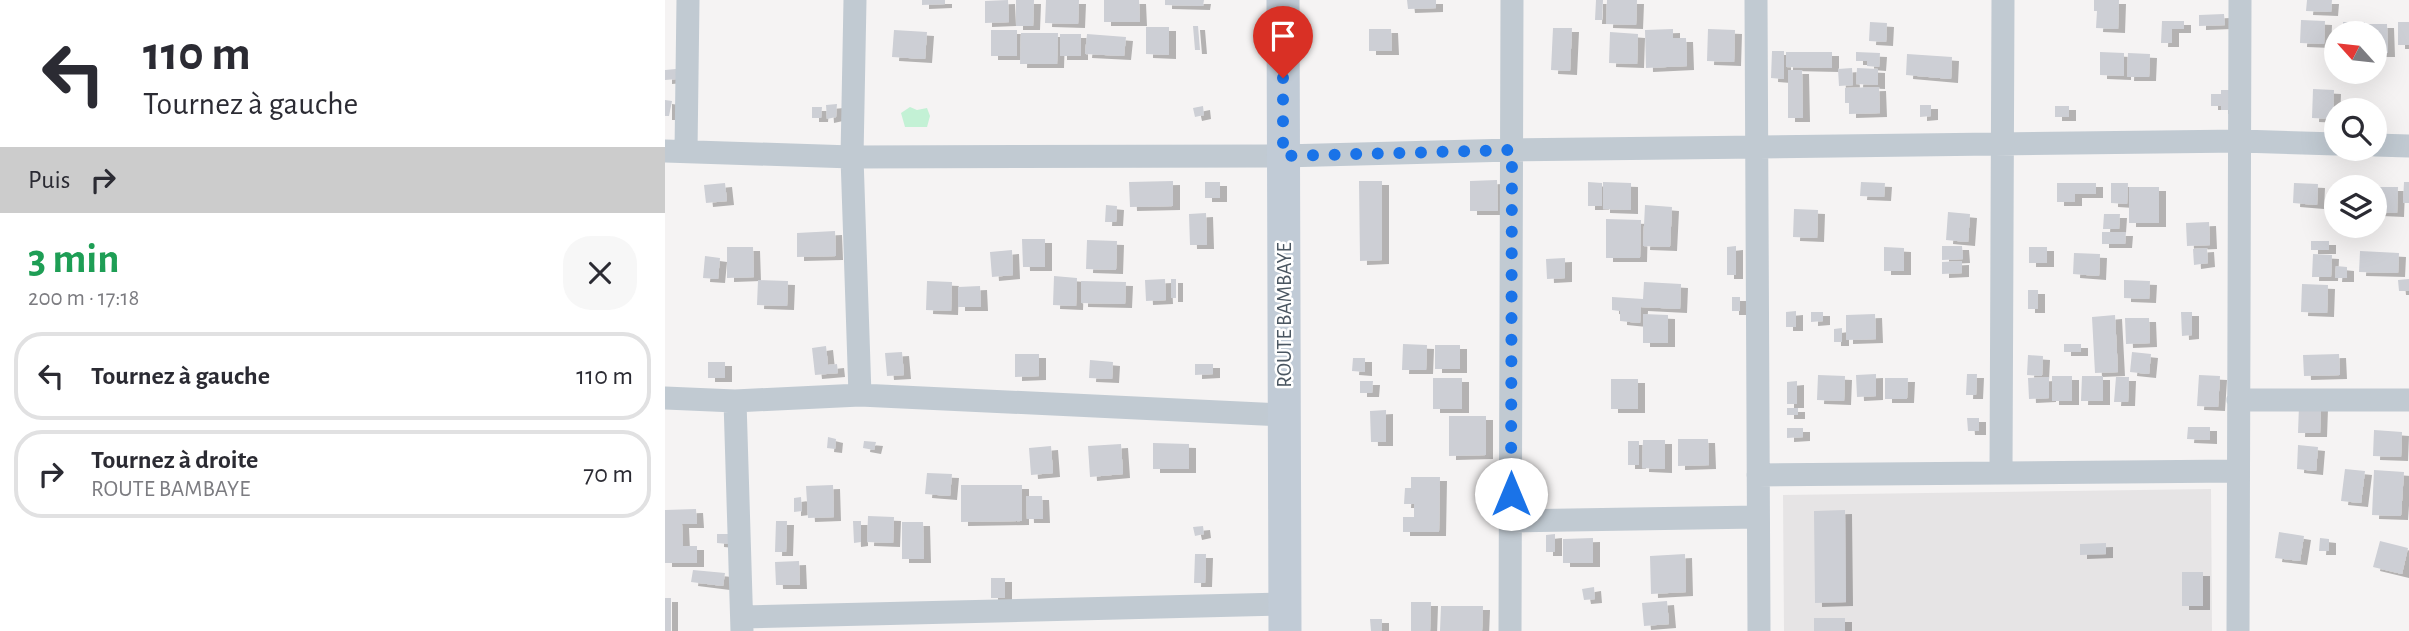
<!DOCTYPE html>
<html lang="fr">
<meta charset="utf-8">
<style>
:root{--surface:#fff;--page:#f7f7f7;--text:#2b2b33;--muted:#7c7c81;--line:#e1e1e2}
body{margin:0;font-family:"Alegreya Sans",sans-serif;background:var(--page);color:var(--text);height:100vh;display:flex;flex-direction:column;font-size:26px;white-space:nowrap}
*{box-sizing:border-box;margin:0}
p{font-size:23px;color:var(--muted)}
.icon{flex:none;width:38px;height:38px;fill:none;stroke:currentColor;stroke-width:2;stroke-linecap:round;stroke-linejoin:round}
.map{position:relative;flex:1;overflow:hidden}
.sheet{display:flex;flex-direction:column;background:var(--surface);width:665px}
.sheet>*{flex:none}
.hud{background:#fff;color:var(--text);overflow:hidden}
.needle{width:46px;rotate:297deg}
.fabs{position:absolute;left:1659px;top:21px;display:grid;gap:14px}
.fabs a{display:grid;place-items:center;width:63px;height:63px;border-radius:50%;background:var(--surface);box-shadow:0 7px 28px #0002;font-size:35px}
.pin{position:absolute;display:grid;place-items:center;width:60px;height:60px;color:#fff;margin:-72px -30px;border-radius:50% 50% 50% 0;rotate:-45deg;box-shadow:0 0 7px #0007}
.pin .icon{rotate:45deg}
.me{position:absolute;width:77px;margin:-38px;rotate:0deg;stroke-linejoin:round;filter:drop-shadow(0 0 5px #0008)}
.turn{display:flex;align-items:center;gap:24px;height:147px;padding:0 28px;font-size:32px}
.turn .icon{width:91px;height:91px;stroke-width:2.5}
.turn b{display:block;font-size:49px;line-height:60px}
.then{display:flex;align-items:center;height:66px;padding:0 28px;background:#0003;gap:14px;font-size:26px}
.round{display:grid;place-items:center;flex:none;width:74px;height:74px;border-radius:28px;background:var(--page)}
.head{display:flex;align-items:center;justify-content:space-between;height:119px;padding:0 28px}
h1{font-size:42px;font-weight:700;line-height:52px;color:#1e9e55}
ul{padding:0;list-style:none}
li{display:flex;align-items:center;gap:21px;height:88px;margin:0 14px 10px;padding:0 14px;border:4px solid var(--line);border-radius:28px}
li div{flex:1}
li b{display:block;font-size:26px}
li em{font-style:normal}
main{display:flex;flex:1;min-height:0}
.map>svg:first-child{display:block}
</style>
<main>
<section class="sheet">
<div class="hud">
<div class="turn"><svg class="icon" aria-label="left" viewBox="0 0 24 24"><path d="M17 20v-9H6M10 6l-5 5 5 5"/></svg><div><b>110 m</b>Tournez à gauche</div></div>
<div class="then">Puis<svg class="icon" aria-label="right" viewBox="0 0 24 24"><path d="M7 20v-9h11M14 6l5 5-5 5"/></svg></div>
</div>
<div class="head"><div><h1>3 min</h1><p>200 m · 17:18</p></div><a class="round"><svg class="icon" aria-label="close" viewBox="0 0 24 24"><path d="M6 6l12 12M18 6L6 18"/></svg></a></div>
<ul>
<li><svg class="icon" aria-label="left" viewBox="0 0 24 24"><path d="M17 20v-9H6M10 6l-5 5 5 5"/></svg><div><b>Tournez à gauche</b></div><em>110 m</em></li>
<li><svg class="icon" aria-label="right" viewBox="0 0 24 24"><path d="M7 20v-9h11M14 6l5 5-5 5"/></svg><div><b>Tournez à droite</b><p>ROUTE BAMBAYE</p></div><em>70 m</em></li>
</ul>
</section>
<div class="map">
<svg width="1744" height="631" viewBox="0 0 1744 631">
<defs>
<filter id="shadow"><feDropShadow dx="7" dy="4" stdDeviation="0" flood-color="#0004"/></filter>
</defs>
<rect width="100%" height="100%" fill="#f5f3f3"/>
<path fill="#e6e4e5" d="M1546 489 1547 631H1119L1118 495Z"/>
<path fill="#c3f1d5" d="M245 107 252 110 262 108 265 116 262 127H240L236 113Z"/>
<path fill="#cdcfd5" filter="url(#shadow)" d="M257 0H280V4L257 5Z
M343 0 344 22 320 23V1Z
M351 0H369L368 26H351Z
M381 0H414L413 24 380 23Z
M439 0H474L475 22H439Z
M500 0H539L538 6 500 5Z
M742 0H771V8L743 9Z
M931 0H938L937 20H930Z
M942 0H972L971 25 941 24Z
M1429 0H1454L1453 29 1431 28 1432 11H1429Z
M1642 0H1667L1666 12 1641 11Z
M1559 14 1560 25 1534 26V15Z
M1636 20 1660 21 1659 44 1635 43Z
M1497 21H1519V29H1507V43H1496Z
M1205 22 1222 23 1221 42 1204 41Z
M1678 22H1700V32H1678Z
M1733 22H1744V45H1733Z
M1702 24H1722L1723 53H1710V33H1702Z
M528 26H533L535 50H530Z
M481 27H504V55L481 54Z
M888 28H907L905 71 886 70Z
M704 29H726L727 51H704Z
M1008 29V38H1021L1022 66 981 68 980 30Z
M1043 29 1070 30 1069 62 1042 61Z
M229 30 262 32 260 59 227 57Z
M326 30H352V56H326Z
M945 32 973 34 972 64 944 63Z
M356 33H393L392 64H355Z
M395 34H416V56H395Z
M422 34 461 37 459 56 420 54Z
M1107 51H1119V79L1106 78Z
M1121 52H1167V68L1121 67Z
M1191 52 1215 53 1214 67 1202 66V61H1191Z
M1435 52 1459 53V76L1435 75Z
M1463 53 1485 54 1484 77H1462Z
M1242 54 1287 57 1286 79 1241 75Z
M1187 68 1188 85 1174 86 1173 69Z
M1192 68 1213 69V85L1191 84Z
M11 69 12 79 0 80V70Z
M1123 70H1137L1138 118H1123Z
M1214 87 1215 113 1184 114V103H1180V88Z
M1648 89 1669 90 1668 119 1647 118Z
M1556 90H1565V110H1556V106H1546V94H1556Z
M0 100 7 101 4 116H0Z
M172 104 171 117 162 119 161 105Z
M1255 105H1266V116L1255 117Z
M538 106 539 115 530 117 528 108Z
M1390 106H1404V117H1390Z
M147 107H157L156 118H147Z
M832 180 833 211H805V181Z
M508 181V206L465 207 464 182Z
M694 181H717V260L695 261Z
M540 182H555V198H540Z
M923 182 937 183V206H923Z
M938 182 966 183V210L938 209Z
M1196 182 1220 183 1219 197 1195 196Z
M1739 182H1744V203H1738Z
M60 183 62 201 41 203 39 185Z
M1392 183H1431V194H1410V202H1392Z
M1446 183H1463L1462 204 1446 203Z
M1629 183 1653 184 1652 205 1628 203Z
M1464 187H1494V223H1464Z
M1710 187H1733L1732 213 1710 212Z
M441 205 452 206 451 222H440Z
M980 205 1007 207 1005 247 978 246Z
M1129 209 1153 210 1152 238 1128 237Z
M1283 212 1305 214 1303 242 1281 240Z
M541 213 542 245H525L524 214Z
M1439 214H1455L1454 229H1438Z
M941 219 976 220 975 258H941Z
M1544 222 1545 245 1522 246 1521 223Z
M170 231 171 256 132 257V233Z
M1437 232H1461L1460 244H1437Z
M357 239H380V267H358Z
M422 240 452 241 451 270 421 269Z
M1646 241H1664V250H1646Z
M1071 246V275H1062V247Z
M1277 246H1297L1298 259 1277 260Z
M62 247H88L89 277 62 278Z
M1219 247 1239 248V271H1219Z
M1364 247H1382V263H1364Z
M1542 248 1543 263 1529 265 1528 249Z
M347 250 348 275 327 277 325 252Z
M1695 251 1734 253 1733 273 1694 272Z
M1409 253 1435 254 1434 276 1408 274Z
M1648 254 1667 255 1666 277H1647Z
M40 256 55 258 53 279 38 278Z
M900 258V278L882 279 881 259Z
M1297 261V273L1277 274V262Z
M1671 266 1682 267V278H1670Z
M389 276 412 278 411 306 388 305Z
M500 279 501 300 481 301 480 280Z
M506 279H511V298H506Z
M1744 279V291H1734L1733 280Z
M93 280 123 281 122 306 92 305Z
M1459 280 1485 281 1484 299 1459 298Z
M262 281 287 282 286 311 261 310Z
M416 281 461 282 460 304 416 303Z
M979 282 1016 284 1015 309 976 307 975 323 955 321V311L947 310V297L978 299Z
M1637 284 1663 285 1662 313 1636 312Z
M315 286 316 307H293V287Z
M1363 290H1373V309H1363Z
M1067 297H1075V311H1067Z
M1131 311V327H1121V312Z
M1146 312H1158V321L1146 322Z
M1516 312H1527V335L1517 336Z
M978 314 1003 315V343H978Z
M1210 314 1211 339 1181 340V315Z
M1450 315 1453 372 1430 373 1427 317Z
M1460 318H1484L1485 343 1461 344Z
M1177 328V342H1169V329Z
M738 344 762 345 761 370H737Z
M1399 344H1416V352H1399Z
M770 345H795V369H770Z
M161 346 163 365 172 364 173 373 150 375 147 348Z
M237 352 239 375 222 376 220 353Z
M1467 352 1486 354 1484 374 1465 372Z
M350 354H374V376L350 377Z
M1674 354 1675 375 1639 376 1638 355Z
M1363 355 1378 356 1377 376 1362 375Z
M688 358H700V372L687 371Z
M425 360 448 362 447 379 424 378Z
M43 362H60V378H43Z
M530 364H548V374L530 375Z
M1211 374V396L1192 397 1191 375Z
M1302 374H1312L1311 395H1301Z
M1153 375 1180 376 1179 401 1152 400Z
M1534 375 1555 376 1553 407 1532 406Z
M1387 376H1407V401H1387Z
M1417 376H1438V401H1416Z
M1384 377V398L1364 399 1363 378Z
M1451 377H1464L1463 402H1449Z
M768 378H797V409H768Z
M1220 378H1243L1242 399H1220Z
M946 379H973V409H946Z
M695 381H708L707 393H695Z
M1132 381V404H1122V382Z
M1634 405H1656L1655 433H1633Z
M1122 408H1133V415H1122Z
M721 410V442H706L705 411Z
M784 416H821V455L784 456Z
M1302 418H1314V431H1303Z
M1523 427H1545V440L1522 439Z
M1122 428H1138V437L1122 438Z
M1709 430 1737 432 1736 457 1708 456Z
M163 437 171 439 170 449 162 448Z
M1013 439H1043L1044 465 1013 466Z
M978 440H1000V469L977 468Z
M199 441 211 442 209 450 198 448Z
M963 441H974V465H963Z
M488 443 524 444V469H488Z
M456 444 458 474 425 477 423 446Z
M1633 445 1653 447 1651 471 1632 469Z
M386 446 388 473 366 475 364 448Z
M1680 469 1700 471 1696 503 1676 501Z
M1709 470 1739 472 1736 516 1707 515Z
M262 473 287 474 285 496 260 494Z
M746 477H775L774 532H738V517H749V504H739L740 488H746Z
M168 485 169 517 143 518 141 486Z
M296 485H357V521L296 522Z
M361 496H377L378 519H362Z
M136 497 137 511 129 512V498Z
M31 509 32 524H17L18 546H32V563H0V510Z
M1180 510 1181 602 1150 603 1149 511Z
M203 516 229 517 228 543 202 542Z
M111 521H122L121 552H110Z
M188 521H196V542L189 543Z
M237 522H258L259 559H237Z
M538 526 539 534 530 536 528 527Z
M1614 532 1639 536 1635 561 1610 558Z
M52 534H63V544L52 543Z
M890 534V552H881V535Z
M928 538V563H898V539Z
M1655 538 1664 539V551H1654Z
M1715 541 1743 548 1737 574 1708 567Z
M1441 543V554L1415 555V544Z
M530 554H541L540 583H529Z
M1020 554 1021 592 986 594 985 556Z
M134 561 135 585H111L110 562Z
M28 570 60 573 58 586 26 582Z
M1517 572H1538V606H1517Z
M326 578H340V598H326Z
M929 587 930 599 919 600 917 589Z
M0 598H6V631H0Z
M1002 601 1004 624 979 626 977 603Z
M746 602H766L765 631H746Z
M776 606H818L817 631H775Z
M1149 618H1180V631H1149Z
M705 619H717V631H706Z"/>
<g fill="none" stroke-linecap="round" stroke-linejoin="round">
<path stroke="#c1cad2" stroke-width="23" d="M190 0 187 157 195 395
M1091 0 1094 631
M1710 145 1744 146
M0 151 187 157 618 156 847 150 1576 141 1671 144
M21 151 23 0
M0 398 70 401 195 395 619 415
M1573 400H1744
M70 401 77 631
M1336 473 1338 0
M1093 475 1573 471
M846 521 1093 517
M77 617 619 604
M845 631 847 0
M1573 631 1575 0"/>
<path stroke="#c1cbd6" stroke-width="33" d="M618 0 620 631"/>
</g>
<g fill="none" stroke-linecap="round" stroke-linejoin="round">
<path stroke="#1a73e8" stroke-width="12" stroke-dasharray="0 21.6" d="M618 78V156L847 150 846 494"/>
</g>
<g text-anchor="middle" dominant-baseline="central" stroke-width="5" stroke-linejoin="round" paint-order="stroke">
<g font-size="21" fill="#4a5661" stroke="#fff">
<text transform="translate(619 315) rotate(-90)">ROUTE BAMBAYE</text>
</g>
</g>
</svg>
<div class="fabs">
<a><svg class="needle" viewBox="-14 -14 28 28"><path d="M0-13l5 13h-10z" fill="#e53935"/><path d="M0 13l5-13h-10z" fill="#7c7c81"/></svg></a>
<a><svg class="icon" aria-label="search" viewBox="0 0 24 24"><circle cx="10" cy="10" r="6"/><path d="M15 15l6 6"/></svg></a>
<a><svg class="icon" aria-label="layers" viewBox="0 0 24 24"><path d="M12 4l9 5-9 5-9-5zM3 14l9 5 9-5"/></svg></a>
</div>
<div class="pin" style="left:618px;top:78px;background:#d93025"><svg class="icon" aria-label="arrive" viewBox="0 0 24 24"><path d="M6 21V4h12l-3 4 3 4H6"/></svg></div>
<svg class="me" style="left:846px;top:494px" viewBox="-20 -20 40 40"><circle r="19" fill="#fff"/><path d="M0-13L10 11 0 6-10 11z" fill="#1a73e8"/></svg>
</div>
</main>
